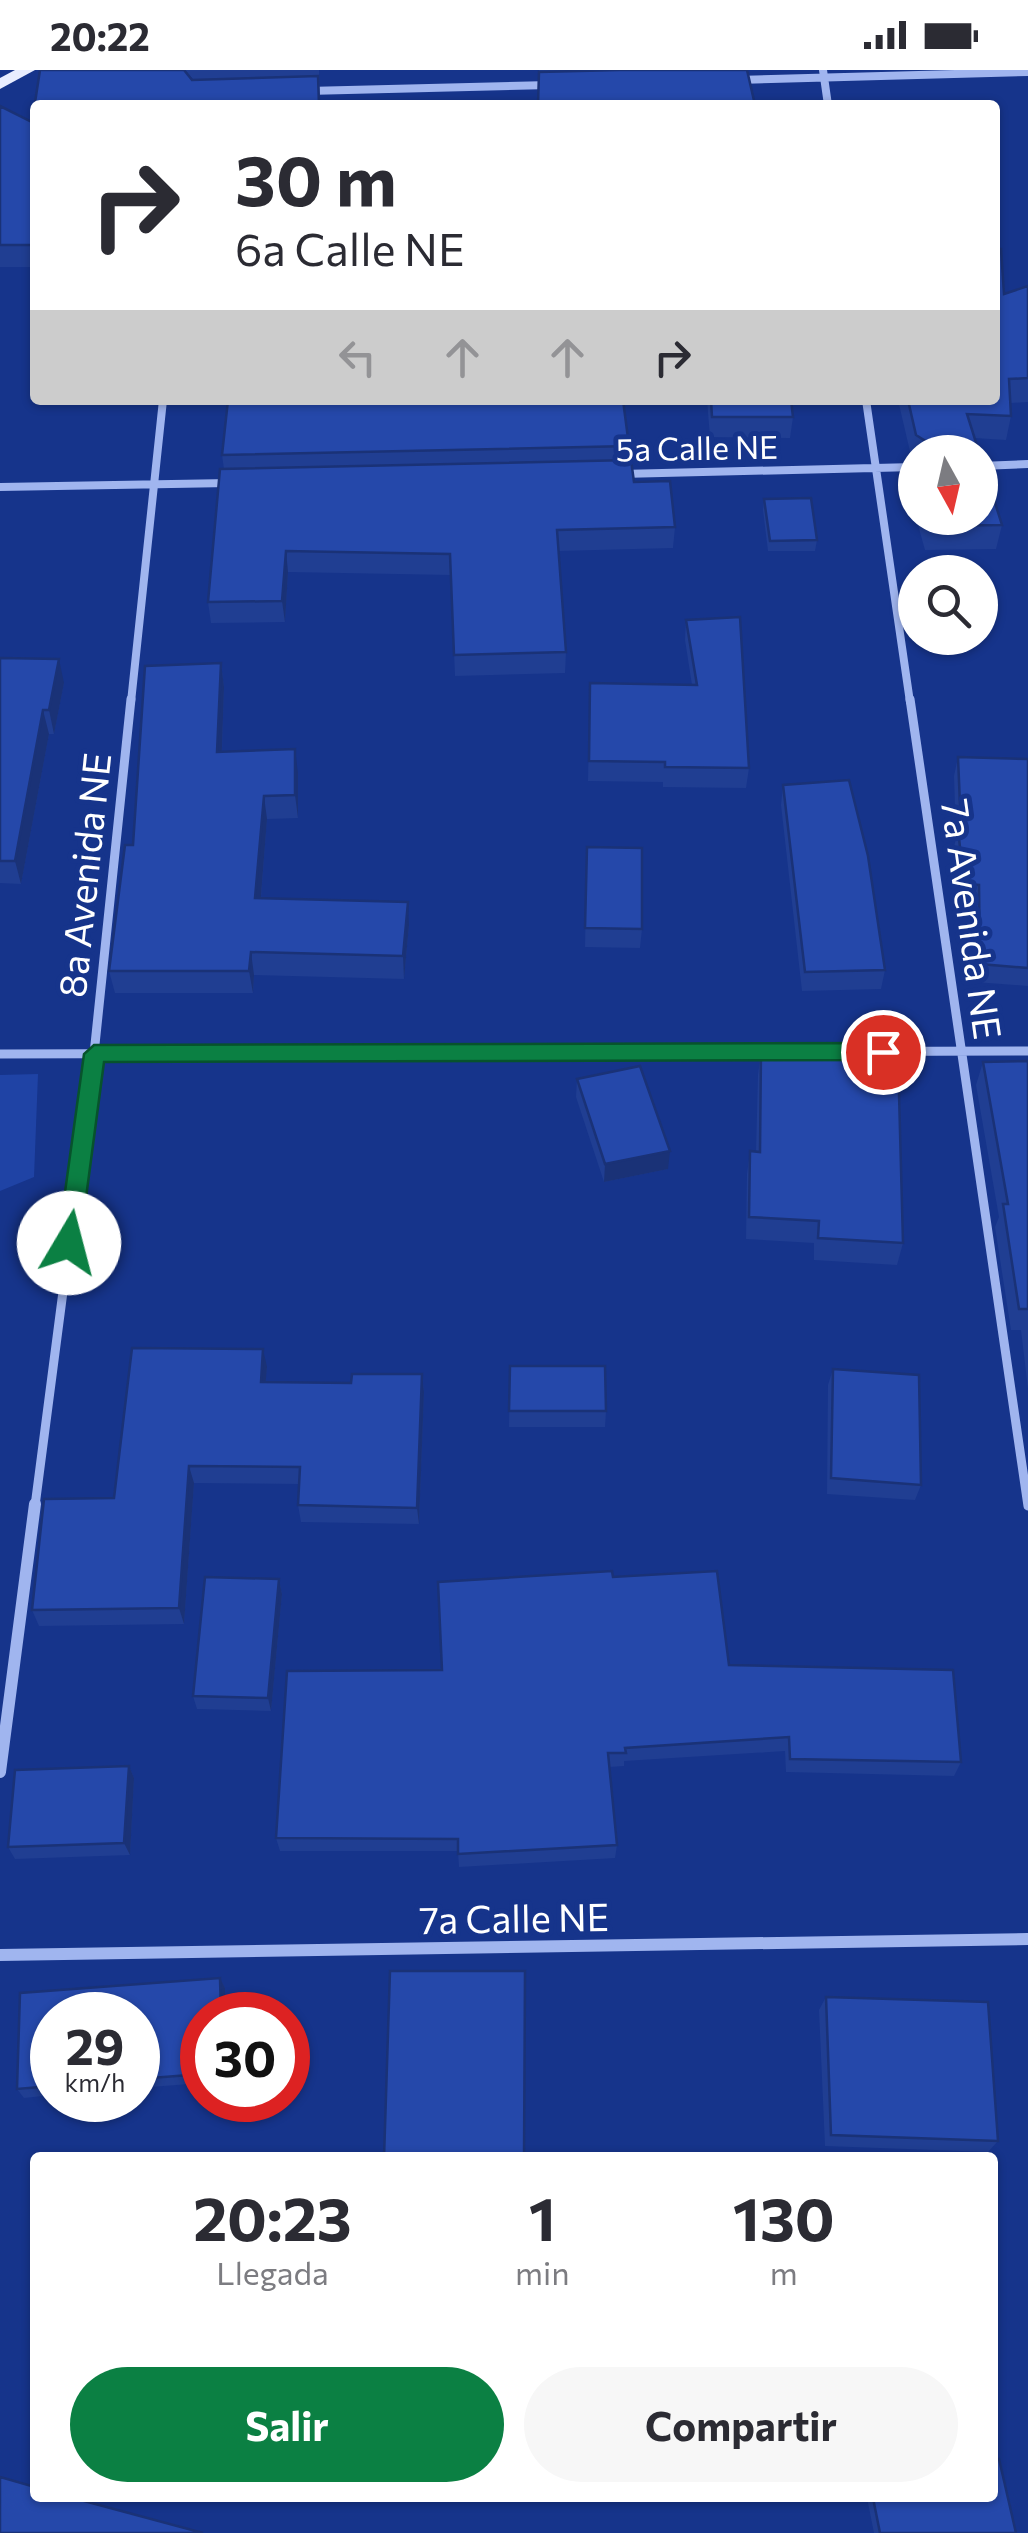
<!DOCTYPE html>
<html lang="es">
<style>
:root{--surface:#fff;--page:#f7f7f7;--text:#2b2b33;--muted:#7c7c81;--accent:#0b8043}
body{margin:0;font-family:Commissioner,sans-serif;background:var(--page);color:var(--text);height:100vh;display:flex;flex-direction:column;font-size:38px;white-space:nowrap}
*{box-sizing:border-box;margin:0}
p{font-size:32px;color:var(--muted)}
.icon{flex:none;width:55px;height:55px;fill:none;stroke:currentColor;stroke-width:2;stroke-linecap:round;stroke-linejoin:round}
.map{position:relative;flex:1;overflow:hidden}
.sheet{position:absolute;left:30px;top:2082px;width:968px;height:350px;display:flex;flex-direction:column;background:var(--surface);border-radius:10px;box-shadow:0 2px 8px #0004}
.sheet>*{flex:none}
.banner{position:absolute;left:30px;top:30px;width:970px;height:305px;border-radius:10px;box-shadow:0 2px 8px #0004;background:#fff;color:var(--text);overflow:hidden}
.needle{width:65px;rotate:172deg}
.controls{position:absolute;left:898px;top:365px;display:grid;gap:20px}
.controls a{display:grid;place-items:center;width:100px;height:100px;border-radius:50%;background:var(--surface);box-shadow:0 2px 8px #0004;font-size:50px}
.speed{position:absolute;left:30px;top:1922px;display:flex;gap:20px;font-size:50px;font-weight:700;text-align:center}
.speed>*{display:grid;place-content:center;width:130px;height:130px;border-radius:50%;background:var(--surface);box-shadow:0 2px 8px #0004;line-height:1}
.speed small{font-size:25px;font-weight:400}
.speed .limit{border:15px solid #d22;background:#fff;color:#111}
.pin{position:absolute;display:grid;place-items:center;width:85px;height:85px;color:#fff;margin:-42px;border:5px solid #fff;border-radius:50%;box-shadow:0 2px 10px #0007}
.me{position:absolute;width:110px;margin:-55px;rotate:8deg;stroke-linejoin:round;filter:drop-shadow(0 0 8px #0008)}
.turn{display:flex;align-items:center;gap:35px;height:210px;padding:0 40px;font-size:45px}
.turn .icon{width:130px;height:130px;stroke-width:2.5}
.turn b{display:block;font-size:70px;line-height:85px}
.lanes{display:flex;align-items:center;height:95px;padding:0 40px;background:#0003;justify-content:center;gap:50px;direction:ltr}
.lanes .off{opacity:.35}
.eta{display:flex;justify-content:space-evenly;align-items:center;height:170px;text-align:center}
.eta b{font-size:60px;font-weight:700;line-height:70px}
.action{display:flex;gap:20px;margin-top:auto;padding:20px 40px}
.action a{flex:1;height:115px;border-radius:60px;background:var(--accent);color:#fff;font-size:40px;font-weight:700;line-height:115px;text-align:center}
.action a+a{background:var(--page);color:var(--text)}
.status{display:flex;justify-content:space-between;align-items:center;height:70px;padding:0 50px;background:var(--surface);direction:ltr}
.status svg{height:28px;fill:currentColor}
.map>svg:first-child{display:block}
</style>
<div class="status"><b>20:22</b><svg viewBox="0 0 49 12"><path d="M0 12V9h3v3zM5 12V6h3v6zM10 12V3h3v9zM15 12V0h3v12zM26 1h20v11H26zM47 4h2v5h-2z"/></svg></div>
<div class="map">
<svg width="1028" height="2463" viewBox="0 0 1028 2463">
<rect width="100%" height="100%" fill="#16348b"/>
<path fill="#1f43a5" d="M38 1004 34 1107 0 1121V1005Z"/>
<g fill="none" stroke-linecap="round" stroke-linejoin="round">
<path stroke="#a0b5ef" stroke-width="8" d="M823 0 828 35
M737 10 1028 2
M307 21 550 15
M866 330 910 632
M980 396 1028 394
M621 404 915 397
M0 417 229 413
M131 632 163 330"/>
<path stroke="#a0b5ef" stroke-width="9" d="M910 629 1028 1436
M0 984 1028 981
M35 1436 94 984 131 629"/>
<path stroke="#a0b5ef" stroke-width="12" d="M0 1702 35 1434
M0 1885 1028 1869"/>
<path fill="#e8edff" fill-rule="evenodd" d="M15 0H35L0 19V8Z"/>
</g>
<path fill="#203e92" d="M40 0H184L192 10 193 9 185 0H319L320 35H35V197H0V36L32 52Z
M539 0H747L538 35Z
M1028 216V332L1011 333V346L1006 370 975 368 979 382H915V392L912 390 898 330H995L1004 224Z
M707 330H791L793 347 790 368 710 367Z
M629 376 628 390 634 412 675 457 673 478 558 481 566 582 565 603 455 606 451 505 288 502 285 552 211 553 208 532 224 399 222 385Z
M764 429 817 470 815 481H768L763 440Z
M916 448H980L1002 455 996 479 925 480Z
M686 550 749 698 746 718 663 717V712L588 711 590 613 692 615 685 570Z
M0 588 64 613 54 664H49L21 814 0 813Z
M221 593 224 617 222 682 298 703V748L267 749 261 828 409 855 404 909 254 905 253 923H115L109 901 133 775Z
M958 687 1028 689V916L975 912V833H959L954 778 956 767 954 706Z
M783 715 885 900 881 919 802 921 781 735Z
M587 777 642 859 640 878 585 877Z
M761 981 903 1173 897 1195 814 1190V1173L746 1169 747 1104 750 1081 756 1082 758 1005Z
M1028 991V1319L1021 1260H1011L995 1157 999 1147 976 1015 983 992Z
M577 1009 668 1099 604 1112 576 1027Z
M510 1296 606 1341 605 1357H509Z
M267 1297 265 1313H351L422 1304 424 1322 419 1454 301 1452 298 1435 300 1414 194 1413 184 1554 39 1556 32 1540 114 1428Z
M833 1299 921 1415 915 1430 827 1424 828 1315Z
M613 1507 729 1595 961 1692 954 1706 786 1702 785 1681 624 1691V1696L609 1697 617 1775 615 1788 459 1797 458 1781H280L276 1768 442 1600Z
M279 1509 282 1524 271 1641 197 1639 193 1626Z
M129 1696 134 1708 130 1785 15 1789 8 1777Z
M220 1908 225 1918V1945H202V2013L138 2018V1945H52V2025L24 2028 17 2019 20 1923Z
M826 1927 998 2071 988 2082 825 2076 819 1940Z
M867 2428H992L1016 2463H874Z"/>
<path fill="#1a3277" d="M286 481 288 502 285 552 282 531Z
M59 589 64 613 54 664 49 640Z
M221 593 224 617 221 705 217 682Z
M43 640 49 664 21 814 15 791Z
M295 679 298 703V748L295 725Z
M264 726 267 749 259 851 255 828Z
M408 832 409 855 404 909 403 886Z
M251 882 254 905 253 923 249 901Z
M670 1081 668 1099 604 1112 605 1094Z
M263 1279 267 1297 264 1330 261 1312Z
M422 1304 424 1322 419 1454 417 1438Z
M189 1396 194 1413 184 1554 179 1538Z
M279 1509 282 1524 271 1641 268 1628Z
M129 1696 134 1708 130 1785 124 1773Z
M220 1908 225 1918V1945H221Z"/>
<path fill="#2548aa" stroke="#1a3277" stroke-width="2.5" d="M40 0H184L192 10 318 6 319 35H35V175H0V36L32 52Z
M620 0H747L755 35H538L539 2Z
M995 179H1001L1004 224 1028 216V308L1009 309 1011 346 967 344 979 382H920L919 380 927 372 916 365 908 330H995Z
M228 330H623L629 376 222 385Z
M711 330H791L793 347H712Z
M980 385 1002 455 929 456 927 448H980Z
M631 390 634 412 670 411 675 457 557 460 566 582 454 585 450 484 286 481 282 531 208 532 220 399Z
M811 428 817 470 770 471 764 429Z
M740 547 749 698 665 697V692L589 691 590 613 697 615 686 550Z
M0 588 59 589 49 640H43L15 791H0Z
M221 593 217 682 295 679V725L264 726 255 828 408 832 403 886 251 882 249 901H109L125 775H133L145 596Z
M958 687 1028 689V898L980 894 979 815 964 814 958 759H961Z
M849 710 868 786 885 900 805 902 783 715Z
M587 777 642 778V859L585 858Z
M761 981 898 986 903 1173 818 1168 819 1151 749 1147 750 1081 760 1082Z
M1028 991V1239H1019L1003 1134H1008L983 992Z
M640 996 670 1081 605 1094 577 1009Z
M132 1278 263 1279 261 1312 351 1313 352 1304H422L417 1438 298 1435 300 1397 189 1396 179 1538 32 1540 44 1429 114 1428Z
M510 1296H605L606 1341H509Z
M833 1299 919 1305 921 1415 831 1408Z
M612 1501 613 1507 717 1501 729 1595 953 1600 961 1692 790 1689 789 1667 625 1678 626 1683H608L617 1775 458 1784V1769L276 1768 287 1601 442 1600 438 1512Z
M205 1507 279 1509 268 1628 193 1626Z
M129 1696 124 1773 8 1777 15 1700Z
M390 1901H525L524 2088H384Z
M220 1908 221 1945H202V2004L138 2009V1945H52V2016L17 2019 20 1923Z
M826 1927 988 1932 998 2071 831 2065Z
M999 2389 1016 2463H880L873 2428H992V2390Z
M0 2407 35 2417V2428H73L203 2463H0Z"/>
<path fill="#0b8043" stroke="#07532c" stroke-width="2.5" d="M883 973 894 982 883 990 104 992 80 1173 69 1182 58 1173 84 984 94 975Z"/>
<g text-anchor="middle" dominant-baseline="central" stroke-width="10" stroke-linejoin="round" paint-order="stroke">
<g font-size="32" fill="#fff" stroke="#16348b">
<text transform="translate(697 377) rotate(-1)">5a Calle NE</text>
</g>
<g font-size="38" fill="#fff" stroke="#16348b">
<text transform="translate(83 805) rotate(-84)">8a Avenida NE</text>
<text transform="translate(973 849) rotate(82)">7a Avenida NE</text>
<text transform="translate(514 1847) rotate(-1)">7a Calle NE</text>
</g>
</g>
</svg>
<div class="controls">
<a><svg class="needle" viewBox="-14 -14 28 28"><path d="M0-13l5 13h-10z" fill="#e53935"/><path d="M0 13l5-13h-10z" fill="#7c7c81"/></svg></a>
<a><svg class="icon" aria-label="search" viewBox="0 0 24 24"><circle cx="10" cy="10" r="6"/><path d="M15 15l6 6"/></svg></a>
</div>
<div class="speed"><div>29<small>km/h</small></div><div class="limit">30</div></div>
<div class="pin" style="left:883px;top:982px;background:#d93025"><svg class="icon" aria-label="arrive" viewBox="0 0 24 24"><path d="M6 21V4h12l-3 4 3 4H6"/></svg></div>
<svg class="me" style="left:69px;top:1173px" viewBox="-20 -20 40 40"><circle r="19" fill="#fff"/><path d="M0-13L10 11 0 6-10 11z" fill="#0b8043"/></svg>
<div class="banner">
<div class="turn"><svg class="icon" aria-label="right" viewBox="0 0 24 24"><path d="M7 20v-9h11M14 6l5 5-5 5"/></svg><div><b>30 m</b>6a Calle NE</div></div>
<div class="lanes"><svg class="icon off" aria-label="left" viewBox="0 0 24 24"><path d="M17 20v-9H6M10 6l-5 5 5 5"/></svg><svg class="icon off" aria-label="ahead" viewBox="0 0 24 24"><path d="M12 20V5M6 11l6-6 6 6"/></svg><svg class="icon off" aria-label="ahead" viewBox="0 0 24 24"><path d="M12 20V5M6 11l6-6 6 6"/></svg><svg class="icon" aria-label="right" viewBox="0 0 24 24"><path d="M7 20v-9h11M14 6l5 5-5 5"/></svg></div>
</div>
<section class="sheet">
<div class="eta">
<div><b>20:23</b><p>Llegada</p></div>
<div><b>1</b><p>min</p></div>
<div><b>130</b><p>m</p></div>
</div>
<div class="action"><a>Salir</a><a>Compartir</a></div>
</section>
</div>
